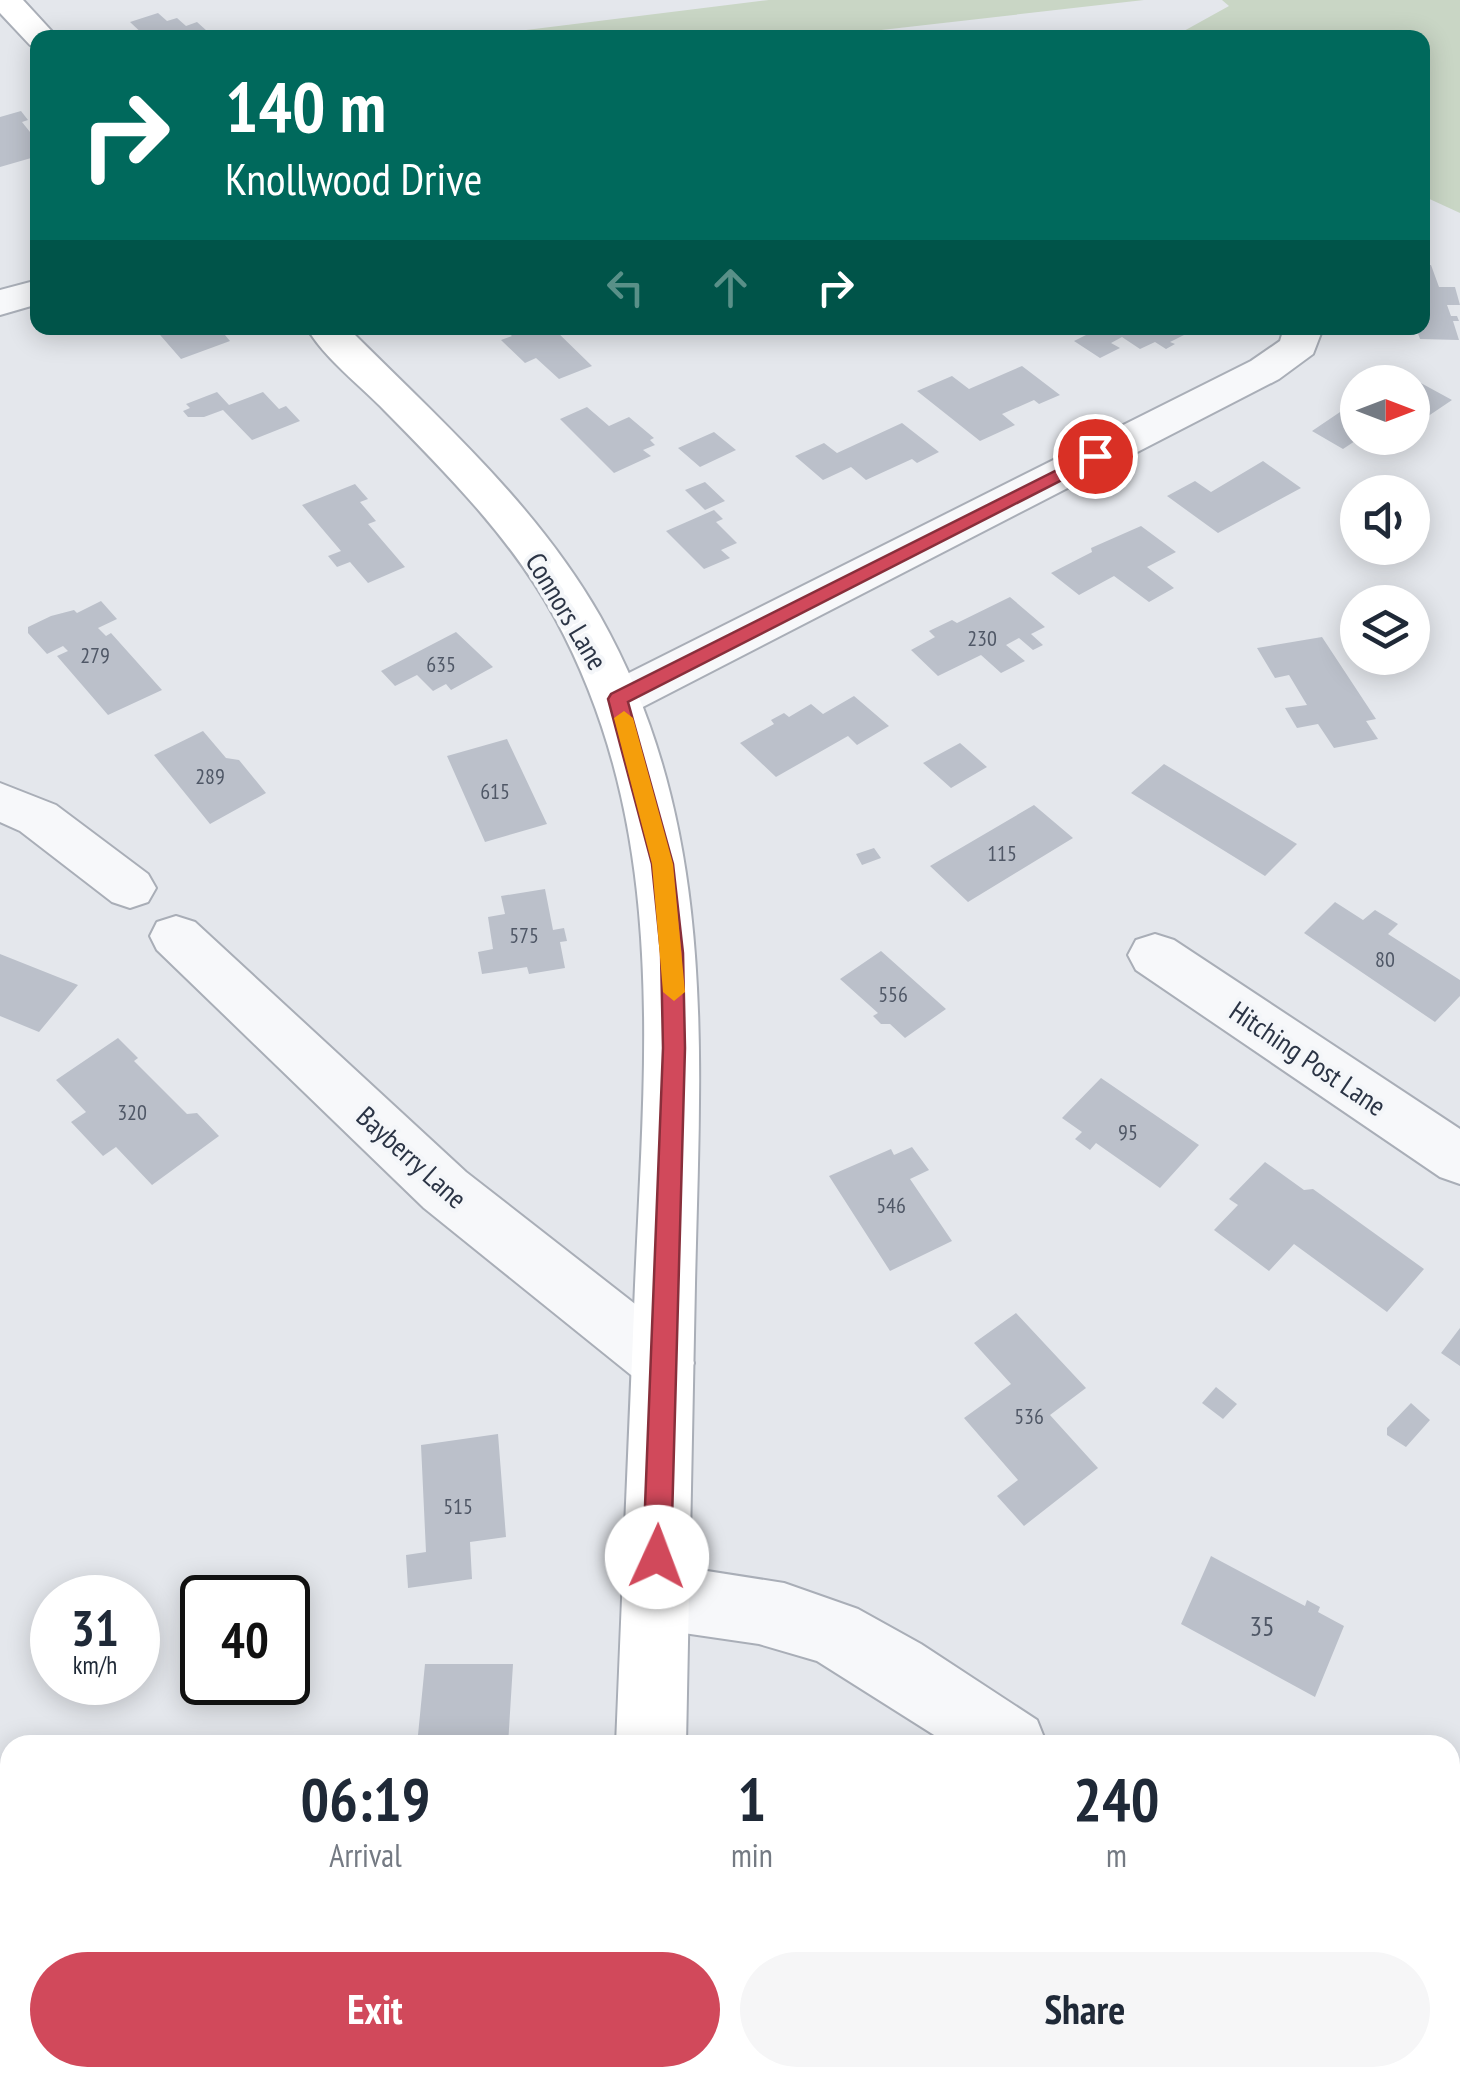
<!DOCTYPE html>
<style>
:root{--surface:#fff;--page:#f6f6f7;--text:#1f2937;--muted:#747a83;--accent:#d1495b}
body{margin:0;font-family:"PT Sans Narrow",sans-serif;background:var(--page);color:var(--text);height:100vh;display:flex;flex-direction:column;font-size:38px;white-space:nowrap}
*{box-sizing:border-box;margin:0}
p{font-size:32px;color:var(--muted)}
.icon{flex:none;width:55px;height:55px;fill:none;stroke:currentColor;stroke-width:2;stroke-linecap:round;stroke-linejoin:round}
.map{position:relative;flex:1;overflow:hidden}
.side{position:absolute;left:0px;top:1735px;width:1460px;height:352px;display:flex;flex-direction:column;background:var(--surface);border-radius:30px 30px 0 0;box-shadow:0 5px 25px #0003}
.side>*{flex:none}
.banner{position:absolute;left:30px;top:30px;width:1400px;height:305px;border-radius:20px;box-shadow:0 5px 25px #0003;background:#00695c;color:#fff;overflow:hidden}
.needle{width:65px;rotate:90deg}
.fabs{position:absolute;left:1340px;top:365px;display:grid;gap:20px}
.fabs a{display:grid;place-items:center;width:90px;height:90px;border-radius:50%;background:var(--surface);box-shadow:0 5px 25px #0003;font-size:50px}
.speed{position:absolute;left:30px;top:1575px;display:flex;gap:20px;font-size:50px;font-weight:700;text-align:center}
.speed>*{display:grid;place-content:center;width:130px;height:130px;border-radius:50%;background:var(--surface);box-shadow:0 5px 25px #0003;line-height:1}
.speed small{font-size:25px;font-weight:400}
.speed .limit{border:5px solid #111;border-radius:15px;background:#fff;color:#111}
.pin{position:absolute;display:grid;place-items:center;width:85px;height:85px;color:#fff;margin:-42px;border:5px solid #fff;border-radius:50%;box-shadow:0 2px 10px #0007}
.me{position:absolute;width:110px;margin:-55px;rotate:2deg;stroke-linejoin:round;filter:drop-shadow(0 0 8px #0008)}
.turn{display:flex;align-items:center;gap:35px;height:210px;padding:0 30px;font-size:45px}
.turn .icon{width:130px;height:130px;stroke-width:2.5}
.turn b{display:block;font-size:70px;line-height:85px}
.lanes{display:flex;align-items:center;height:95px;padding:0 30px;background:#0003;justify-content:center;gap:50px;direction:ltr}
.lanes .off{opacity:.35}
.eta{display:flex;justify-content:space-evenly;align-items:center;height:170px;text-align:center}
.eta b{font-size:60px;font-weight:600;line-height:70px}
.action{display:flex;gap:20px;margin-top:auto;padding:20px 30px}
.action a{flex:1;height:115px;border-radius:60px;background:var(--accent);color:#fff;font-size:40px;font-weight:600;line-height:115px;text-align:center}
.action a+a{background:var(--page);color:var(--text)}
.map>svg:first-child{display:block}
</style>
<div class="map">
<svg width="1460" height="2087" viewBox="0 0 1460 2087">
<rect width="100%" height="100%" fill="#e4e7ec"/>
<path fill="#c9d6c5" d="M769 0H1144L811 38 470 37Z
M1222 0H1460V213L1423 196 1422 38 1173 37 1229 6Z"/>
<path fill="#bbc0ca" d="M158 13 167 21 177 18 186 26 197 22 207 31 195 35 198 38H147L130 22Z
M21 111 28 120 22 122 38 142V156L0 167V117Z
M1422 265H1431L1439 287H1455L1460 305H1447L1451 316H1457L1459 321H1453L1459 340 1420 339 1416 328H1422Z
M154 328H208L212 332 220 329 230 341 181 359Z
M502 328H553L592 366 559 379 536 358 525 363 501 340 512 336Z
M1100 328H1179L1188 333 1170 342 1175 344 1166 349 1155 342 1140 349 1122 337 1111 343 1120 348 1100 358 1074 341Z
M1022 366 1060 395 1039 404 1034 400 1002 414 1015 425 980 441 917 391 952 376 969 389Z
M1400 372 1419 382 1452 400 1412 427V382H1385Z
M217 392 229 405 263 392 279 409 286 406 300 421 252 440 223 410 204 417H188L183 411 190 408 186 404Z
M1358 396V439L1343 449 1312 431 1346 408 1342 406Z
M587 407 609 426 629 417 654 438 650 440 655 445 643 450 651 456 614 473 560 419Z
M902 423 939 452 917 463 912 459 866 480 851 467 823 480 795 456 824 443 837 453Z
M714 432 736 450 700 467 678 448Z
M1263 461 1301 488 1218 533 1167 496 1195 481 1211 492Z
M705 482 725 501 705 510 685 490Z
M355 484 368 499 360 502 376 521 368 524 405 567 368 583 350 562 337 567 328 556 341 551 302 505Z
M714 510 723 519 716 522 737 543 721 550 730 558 704 569 666 531Z
M1141 526 1176 552 1147 567 1174 588 1149 602 1114 576 1079 595 1051 573 1092 552 1091 548Z
M1010 597 1045 627 1031 634 1043 645 1033 650 1019 638 1006 645 1025 661 1001 673 981 655 938 676 911 650 935 637 929 631 952 620 957 623Z
M101 601 117 619 98 628 106 636 111 633 162 690 108 715 57 656 68 651 63 646 47 654 28 633V627L51 616 74 610 77 613Z
M456 632 493 667 451 690 446 684 433 691 417 675 395 686 381 671Z
M1322 637 1376 719 1366 721 1378 739 1334 748 1318 724 1297 728 1285 708 1307 705 1289 675 1275 678 1257 648Z
M854 696 889 726 857 745 848 736 776 777 740 743 774 724 771 720 784 713 789 717 811 704 823 714Z
M203 731 226 758 239 760 266 793 210 824 154 755Z
M507 739 547 824 485 842 447 756Z
M960 743 987 767 951 788 923 763Z
M1164 764 1297 844 1265 876 1131 793Z
M1034 805 1073 838 968 902 930 866Z
M874 848 881 858 862 865 856 854Z
M545 889 553 930 564 928 567 941 560 942 565 968 529 974 527 967 482 974 478 952 493 949 488 917 505 914 501 896Z
M1335 902 1363 920 1375 910 1398 924 1388 934 1460 980V996L1435 1022 1304 933Z
M881 951 946 1009 905 1038 890 1024H881L873 1016 878 1013 840 979Z
M0 954 78 985 39 1032 0 1016Z
M118 1038 138 1058 134 1061 187 1114 197 1113 219 1136 152 1185 116 1147 103 1156 71 1122 86 1112 56 1080Z
M1101 1078 1199 1145 1160 1188 1096 1143 1090 1150 1075 1139 1082 1132 1062 1118Z
M912 1147 929 1170 910 1179 952 1241 890 1271 829 1176 891 1149 894 1155Z
M1265 1162 1304 1190 1313 1189 1424 1269 1387 1312 1294 1244 1269 1271 1214 1230 1238 1205 1229 1199Z
M1016 1313 1086 1388 1050 1415 1098 1468 1024 1526 997 1496 1018 1480 964 1418 1011 1384 974 1343Z
M1460 1328V1366L1441 1353Z
M1216 1387 1237 1404 1223 1419 1202 1403Z
M1411 1403 1430 1420 1406 1447 1387 1435V1428Z
M498 1434 506 1537 470 1542 472 1579 408 1588 406 1555 426 1552 421 1445Z
M1211 1556 1305 1606 1307 1600 1320 1607 1318 1612 1344 1626 1315 1697 1181 1624Z
M425 1664H513L508 1745H417Z
M369 2078H446L444 2087H367Z
M815 2078H950V2086L815 2081Z
M1001 2078H1033L1034 2087H1002Z"/>
<g fill="none" stroke-linecap="round" stroke-linejoin="round">
<defs>
<path id="street" d="M38 280V304L0 315V290Z
M1284 328H1323L1313 354 1279 379 635 711 618 716 601 711 594 699 601 687 1251 361 1280 341Z
M0 783 56 805 148 874 156 888 148 902 130 908 112 902 20 831 0 822Z
M176 916 195 922 466 1172 685 1343 694 1363 685 1383 663 1391 641 1383 424 1208 157 950 150 936 157 922Z
M1155 934 1174 940 1460 1129V1184L1440 1177 1136 970 1128 955 1136 940Z
M656 1563 784 1583 858 1609 921 1644 1037 1720 1047 1745H950L817 1661 759 1644 656 1629 632 1619 622 1596 632 1573Z
M1450 1970 1460 1973V2049L1450 2046Z"/>
<path id="secondary" d="M0 0H23L58 38H38V47L30 45 0 13Z
M307 328H348C438 418 536 504 600 616 719 827 700 1052 695 1284 692 1438 689 1591 686 1745H616C622 1592 629 1439 635 1285 645 1055 669 829 555 618 512 539 447 474 385 411 360 385 324 358 307 328Z
M600 2078H678V2087H600Z"/>
</defs>
<use href="#street" stroke="#a9aeb7" stroke-width="4"/>
<use href="#secondary" stroke="#a9aeb7" stroke-width="4"/>
<use href="#street" fill="#f7f8fa" fill-rule="evenodd"/>
<use href="#secondary" fill="#fff" fill-rule="evenodd"/>
</g>
<path fill="#d1495b" stroke="#882f3b" stroke-width="2.5" d="M1095 451 1104 456 1101 460 628 702 673 864 683 953 685 1048 671 1557 667 1566 657 1570 647 1566 643 1557 663 1048 661 953 652 864 608 699 611 694Z"/>
<path fill="#f59e0b" d="M624 711 633 718 673 864 685 992 674 1001 663 992 652 864 614 718Z"/>
<g text-anchor="middle" dominant-baseline="central" stroke-width="8" stroke-linejoin="round" paint-order="stroke">
<g font-size="22" fill="#4f5766">
<text x="982" y="638">230</text>
<text x="95" y="655">279</text>
<text x="441" y="664">635</text>
<text x="210" y="776">289</text>
<text x="495" y="791">615</text>
<text x="1002" y="853">115</text>
<text x="524" y="935">575</text>
<text x="1385" y="959">80</text>
<text x="893" y="994">556</text>
<text x="132" y="1112">320</text>
<text x="1128" y="1132">95</text>
<text x="891" y="1205">546</text>
<text x="1029" y="1416">536</text>
<text x="458" y="1506">515</text>
</g>
<g font-size="28" fill="#2b3445" stroke="#f4f6f9">
<text transform="translate(567 611) rotate(59)">Connors Lane</text>
<text transform="translate(1308 1058) rotate(34)">Hitching Post Lane</text>
<text transform="translate(412 1157) rotate(42)">Bayberry Lane</text>
</g>
<g font-size="28" fill="#4f5766">
<text x="1262" y="1625">35</text>
</g>
</g>
</svg>
<div class="fabs">
<a><svg class="needle" viewBox="-14 -14 28 28"><path d="M0-13l5 13h-10z" fill="#e53935"/><path d="M0 13l5-13h-10z" fill="#747a83"/></svg></a>
<a><svg class="icon" aria-label="sound" viewBox="0 0 24 24"><path d="M4 9h4l5-4v14l-5-4H4zM17 9q2 3 0 6"/></svg></a>
<a><svg class="icon" aria-label="layers" viewBox="0 0 24 24"><path d="M12 4l9 5-9 5-9-5zM3 14l9 5 9-5"/></svg></a>
</div>
<div class="speed"><div>31<small>km/h</small></div><div class="limit">40</div></div>
<div class="pin" style="left:1095px;top:456px;background:#d93025"><svg class="icon" aria-label="arrive" viewBox="0 0 24 24"><path d="M6 21V4h12l-3 4 3 4H6"/></svg></div>
<svg class="me" style="left:657px;top:1557px" viewBox="-20 -20 40 40"><circle r="19" fill="#fff"/><path d="M0-13L10 11 0 6-10 11z" fill="#d1495b"/></svg>
<div class="banner">
<div class="turn"><svg class="icon" aria-label="right" viewBox="0 0 24 24"><path d="M7 20v-9h11M14 6l5 5-5 5"/></svg><div><b>140 m</b>Knollwood Drive</div></div>
<div class="lanes"><svg class="icon off" aria-label="left" viewBox="0 0 24 24"><path d="M17 20v-9H6M10 6l-5 5 5 5"/></svg><svg class="icon off" aria-label="ahead" viewBox="0 0 24 24"><path d="M12 20V5M6 11l6-6 6 6"/></svg><svg class="icon" aria-label="right" viewBox="0 0 24 24"><path d="M7 20v-9h11M14 6l5 5-5 5"/></svg></div>
</div>
<section class="side">
<div class="eta">
<div><b>06:19</b><p>Arrival</p></div>
<div><b>1</b><p>min</p></div>
<div><b>240</b><p>m</p></div>
</div>
<div class="action"><a>Exit</a><a>Share</a></div>
</section>
</div>
